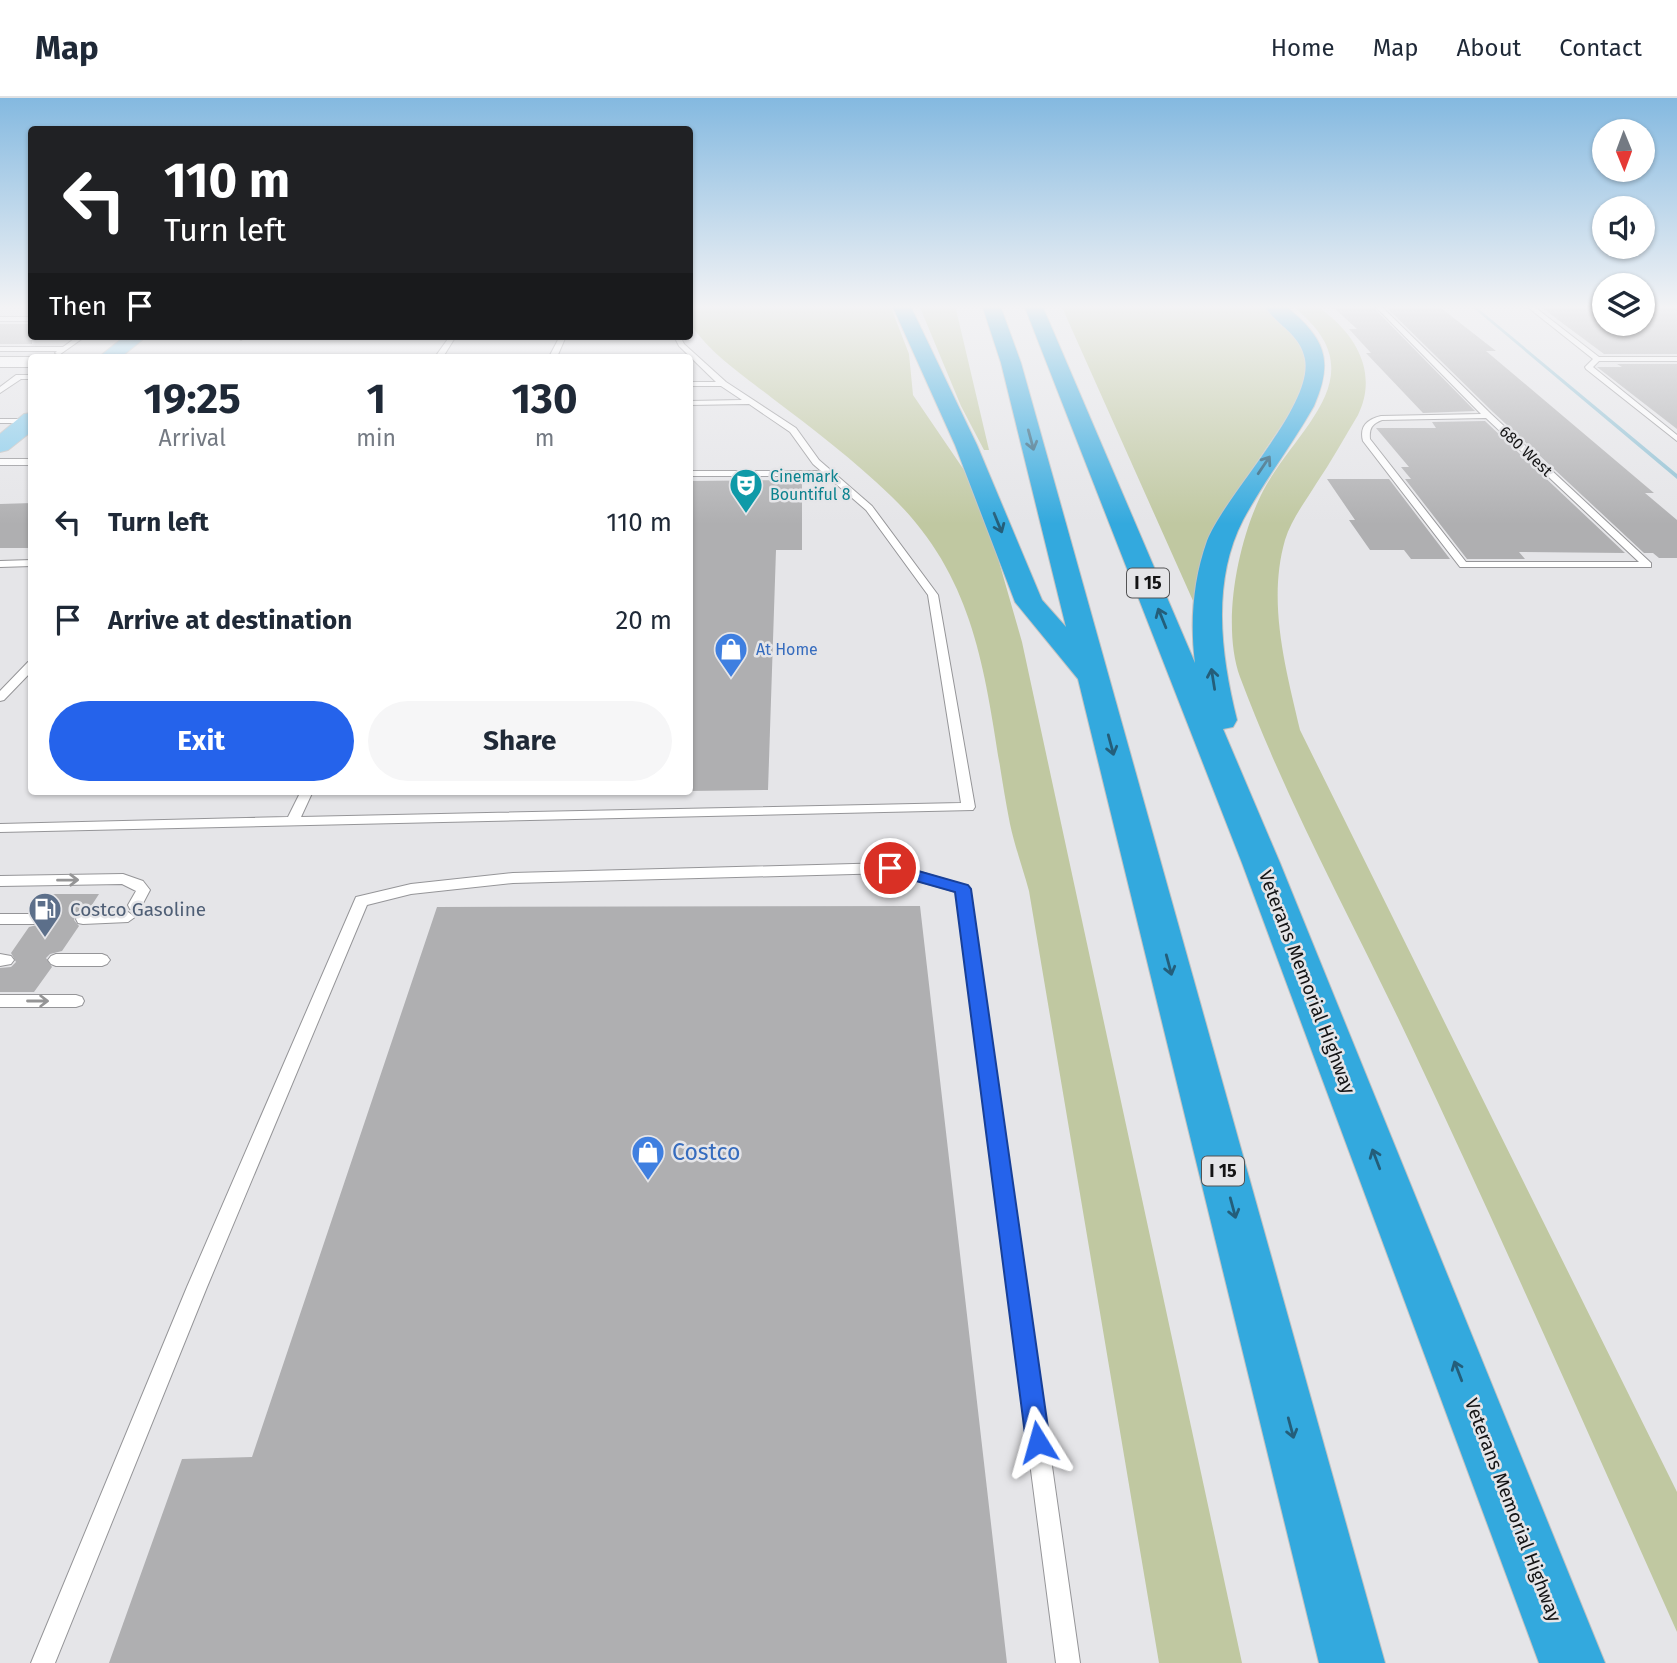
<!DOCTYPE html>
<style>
:root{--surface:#fff;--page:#f6f6f7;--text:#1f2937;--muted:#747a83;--line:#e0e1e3;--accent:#2563eb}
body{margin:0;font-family:"Fira Sans",sans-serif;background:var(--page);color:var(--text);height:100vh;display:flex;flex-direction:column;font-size:26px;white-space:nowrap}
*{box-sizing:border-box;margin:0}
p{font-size:23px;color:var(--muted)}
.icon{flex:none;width:38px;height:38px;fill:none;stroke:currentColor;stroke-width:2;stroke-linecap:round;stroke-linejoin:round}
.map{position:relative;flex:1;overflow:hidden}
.details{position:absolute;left:28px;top:256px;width:665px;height:441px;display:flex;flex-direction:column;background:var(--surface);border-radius:7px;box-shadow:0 2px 5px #0004}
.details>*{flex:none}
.hud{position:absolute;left:28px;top:28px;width:665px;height:214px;border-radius:7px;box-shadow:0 2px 5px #0004;background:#202124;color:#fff;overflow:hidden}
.needle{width:46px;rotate:179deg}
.tools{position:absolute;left:1592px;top:21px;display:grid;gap:14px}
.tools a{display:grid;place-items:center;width:63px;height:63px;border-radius:50%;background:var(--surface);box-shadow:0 2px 5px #0004;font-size:35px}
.pin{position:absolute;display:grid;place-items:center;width:60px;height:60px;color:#fff;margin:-30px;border:4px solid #fff;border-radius:50%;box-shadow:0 2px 7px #0007}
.me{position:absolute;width:77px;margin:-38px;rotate:352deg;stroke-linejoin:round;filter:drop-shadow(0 0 5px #0008)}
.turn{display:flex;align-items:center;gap:24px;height:147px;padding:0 21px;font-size:32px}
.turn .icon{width:91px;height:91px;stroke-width:2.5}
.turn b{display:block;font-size:49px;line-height:60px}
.then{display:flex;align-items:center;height:66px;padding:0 21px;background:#0003;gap:14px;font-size:26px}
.eta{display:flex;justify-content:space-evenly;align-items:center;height:119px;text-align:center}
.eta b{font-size:42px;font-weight:700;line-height:49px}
.primary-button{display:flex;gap:14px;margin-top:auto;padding:14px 21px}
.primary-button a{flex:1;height:80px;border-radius:42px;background:var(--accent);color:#fff;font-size:28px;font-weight:700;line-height:80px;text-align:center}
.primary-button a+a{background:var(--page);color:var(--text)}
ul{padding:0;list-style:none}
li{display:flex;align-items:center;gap:21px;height:98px;padding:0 21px}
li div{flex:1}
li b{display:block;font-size:26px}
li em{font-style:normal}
header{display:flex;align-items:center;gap:42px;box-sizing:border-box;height:98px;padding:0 35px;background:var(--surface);border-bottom:2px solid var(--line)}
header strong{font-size:33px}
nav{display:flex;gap:38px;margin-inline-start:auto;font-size:24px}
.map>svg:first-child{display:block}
</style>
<header>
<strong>Map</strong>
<nav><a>Home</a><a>Map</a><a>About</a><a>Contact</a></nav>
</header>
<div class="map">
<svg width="1677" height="1565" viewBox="0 0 1677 1565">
<rect width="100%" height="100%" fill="#e5e5e8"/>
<path fill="#c0c8a1" d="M690 207H890L909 256 913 297 964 372 983 408 1022 544 1242 1565H1159L1029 793C1023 771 1015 749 1010 726 986 604 988 491 891 398 855 363 812 330 772 300 743 277 710 256 690 225Z
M919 207H955L989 352H984L961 308Z
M1061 207H1265C1297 231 1311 250 1306 291L1222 416 1194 505Z
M1291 207C1297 207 1306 205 1313 207 1319 208 1326 215 1331 219 1361 245 1376 280 1358 317 1344 340 1331 364 1316 386 1305 404 1291 422 1285 442 1267 505 1286 571 1300 632L1677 1394V1534C1589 1337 1502 1140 1410 945 1353 824 1287 705 1240 579 1221 526 1238 442 1263 393 1297 328 1381 276 1291 207Z"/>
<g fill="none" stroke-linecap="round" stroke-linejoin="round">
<path fill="#8fc0d3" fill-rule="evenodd" d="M1470 207H1474L1677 376V381Z"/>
</g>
<path fill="#afafb1" d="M1397 207H1437L1496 253H1486L1654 395H1645L1677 422V460H1659L1653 455H1644L1493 314 1385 208Z
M1538 207H1583L1605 222V226H1643V207H1677V256H1604Z
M1332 208H1372L1475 313 1423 315 1366 255H1371L1349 231H1357Z
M0 226H32V246H0Z
M1617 266H1677V331L1597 269H1622Z
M1485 323 1625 455 1519 454 1525 461H1467L1405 381H1411L1401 369H1409L1376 330H1436L1432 324Z
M1327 381H1389L1450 461H1411L1404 452H1370L1349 422H1355Z
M802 382V452H776L768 692 690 693V383Z
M32 405V450H0V406Z
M51 796H99L88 813 76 816 74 822 79 828 62 853 50 856 46 860 52 869 34 894H0V870L11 869 16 864 11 855 29 829 41 826 43 820 38 814Z
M920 808 1007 1565H109L182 1361 252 1359 437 809Z"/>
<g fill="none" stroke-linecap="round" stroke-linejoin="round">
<defs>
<path id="lane" d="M1374 207H1380L1491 316 1651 465V469H1460L1363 343C1359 328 1368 321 1381 318L1481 316ZM1486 320 1639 464H1466L1370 341C1369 330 1372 326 1382 322Z
M1525 207H1532L1599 259H1677V263H1599L1593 269 1677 337V343L1586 271 1585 269 1593 261Z
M0 219H32V223H0Z
M78 238H86L59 257 55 255 57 253H0V249H63Z
M239 238H247L241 242 238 240Z
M450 238H456L443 259H435Z
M560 238H566L557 259H549Z
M674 238H680L684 246 726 284 796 330 819 362 872 408 938 497 975 709 973 712 0 734V726L288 719 301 693H313L301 719 961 705 928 497 866 412 813 366 790 334 749 306 690 307V303L742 302 721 288H690L691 284H716L679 248Z
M16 277H32V281H21L0 295V289Z
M0 321H30L32 325H0Z
M0 361H32V367H0Z
M819 373 820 375 816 378H690V373Z
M32 462V468L0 469V463Z
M32 563V573L4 602 0 603V593L28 564Z
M890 765 968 788 970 791 1080 1565H1056L956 794 890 775 513 785 411 796 367 807 207 1189 55 1565H31L187 1189 356 799 411 786 513 775Z
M123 776 143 783 150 792 140 811H130L128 807 136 793 122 786 0 788V778Z
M128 814 135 819 128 824 83 826 78 825 76 821 78 817 83 816Z
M0 816H34L39 817 41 821 39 825 34 826H0Z
M0 856 11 858 14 862 11 866 0 868Z
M56 856H102L107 858 110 862 107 866 102 868H56L51 866 48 862 51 858Z
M0 897H76L82 899 84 903 82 907 76 909H0Z"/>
<path id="street" d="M0 259H32V269H0Z"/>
<path id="primary" d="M125 238H147L121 259H99Z
M32 315V333L8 352 0 354V336L24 316Z"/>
<path id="highway" d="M892 207H910L977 347 1042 502 1066 529 1001 265 982 207H1000L1021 265 1385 1565H1319L1078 581 1015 504 955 347Z
M1024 207H1042L1195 565C1190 525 1193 482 1207 443 1226 395 1314 308 1305 261 1300 235 1276 227 1264 207H1284L1287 209C1325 241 1334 262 1314 308 1292 347 1264 383 1243 422 1211 484 1221 558 1237 622L1233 629 1223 631 1280 765 1605 1565H1539L1242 765Z"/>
</defs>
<use href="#lane" stroke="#959598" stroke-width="2"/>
<use href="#street" stroke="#959598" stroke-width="2"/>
<use href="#primary" stroke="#c2c2c2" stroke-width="2"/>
<use href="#highway" stroke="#c2c2c2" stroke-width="2"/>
<use href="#lane" fill="#fff" fill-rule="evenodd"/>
<use href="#street" fill="#fff" fill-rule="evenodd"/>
<use href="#primary" fill="#85cbeb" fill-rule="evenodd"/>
<use href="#highway" fill="#33a9de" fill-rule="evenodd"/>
</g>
<defs><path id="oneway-shaft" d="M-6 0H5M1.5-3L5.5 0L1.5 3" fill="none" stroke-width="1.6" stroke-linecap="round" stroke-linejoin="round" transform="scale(1.75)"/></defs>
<g stroke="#245e7a">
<use href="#oneway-shaft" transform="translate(1031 342) rotate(75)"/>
<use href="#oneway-shaft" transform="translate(1264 367) rotate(-56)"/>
<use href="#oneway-shaft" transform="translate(998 425) rotate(68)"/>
<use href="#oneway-shaft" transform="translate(1162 520) rotate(-112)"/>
<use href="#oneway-shaft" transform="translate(1213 581) rotate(-99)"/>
<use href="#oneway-shaft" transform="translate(1111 647) rotate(75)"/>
<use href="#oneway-shaft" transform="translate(1169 867) rotate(75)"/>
<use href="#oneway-shaft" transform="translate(1376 1061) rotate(-111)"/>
<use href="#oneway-shaft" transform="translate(1233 1110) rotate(75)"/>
<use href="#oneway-shaft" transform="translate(1458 1273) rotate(-111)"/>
<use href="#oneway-shaft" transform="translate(1291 1330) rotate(75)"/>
</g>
<g stroke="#959596">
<use href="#oneway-shaft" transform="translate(68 782) rotate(-1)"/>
<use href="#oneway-shaft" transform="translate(38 903)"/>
</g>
<linearGradient id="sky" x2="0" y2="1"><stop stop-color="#84b9e0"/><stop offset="0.49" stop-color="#f3f3f5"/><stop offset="1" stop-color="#f3f3f5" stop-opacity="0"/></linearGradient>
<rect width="1677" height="426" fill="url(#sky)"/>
<path fill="#2563eb" stroke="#184099" stroke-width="2" d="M890 765 968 787 971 791 1050 1344 1047 1352 1038 1356 1030 1352 1026 1344 955 794 884 774 882 770Z"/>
<defs>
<symbol id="theatre-pin" viewBox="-11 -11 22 30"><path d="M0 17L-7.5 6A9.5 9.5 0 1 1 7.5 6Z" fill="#0f9aa8" stroke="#e5e5e8"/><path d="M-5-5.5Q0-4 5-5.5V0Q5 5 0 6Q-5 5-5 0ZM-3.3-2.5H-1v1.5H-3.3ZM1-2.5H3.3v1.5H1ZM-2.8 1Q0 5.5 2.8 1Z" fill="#fff"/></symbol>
<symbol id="shop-pin" viewBox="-11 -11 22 30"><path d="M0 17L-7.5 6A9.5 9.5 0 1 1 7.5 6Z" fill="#3f7fe0" stroke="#e5e5e8"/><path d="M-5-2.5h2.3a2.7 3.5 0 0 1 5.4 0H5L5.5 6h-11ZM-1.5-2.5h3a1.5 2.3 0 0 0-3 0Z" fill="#fff"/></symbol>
<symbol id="fuel-pin" viewBox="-11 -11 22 30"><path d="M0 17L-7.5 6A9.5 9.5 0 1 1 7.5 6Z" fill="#5c6f8a" stroke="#e5e5e8"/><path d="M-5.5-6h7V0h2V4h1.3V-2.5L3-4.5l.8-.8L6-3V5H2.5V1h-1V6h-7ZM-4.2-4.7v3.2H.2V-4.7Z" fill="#fff"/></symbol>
</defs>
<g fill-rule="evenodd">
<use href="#theatre-pin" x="727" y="368" width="38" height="52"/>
<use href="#shop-pin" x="712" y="532" width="38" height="52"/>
<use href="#fuel-pin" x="26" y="792" width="38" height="52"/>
<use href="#shop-pin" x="629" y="1035" width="38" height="52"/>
</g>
<g text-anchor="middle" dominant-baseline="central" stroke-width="5" stroke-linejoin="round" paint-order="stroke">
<g font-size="16" fill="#141415" stroke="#e5e5e8">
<text transform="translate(1526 353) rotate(43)">680 West</text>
</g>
<g font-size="16" fill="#0d838f" stroke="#e5e5e8" text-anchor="start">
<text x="770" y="378">Cinemark<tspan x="770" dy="18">Bountiful 8</tspan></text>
</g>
<g font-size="16" fill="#366cbe" stroke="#e5e5e8" text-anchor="start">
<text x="756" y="551">At Home</text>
</g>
<g fill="#e5e5e8" stroke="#535354" stroke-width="2">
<rect x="1127" y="470.5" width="42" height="29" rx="5"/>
<rect x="1202" y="1058.5" width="42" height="29" rx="5"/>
</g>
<g font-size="18" font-weight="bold" fill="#141415">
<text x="1148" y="485">I 15</text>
<text x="1223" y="1073">I 15</text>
</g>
<g font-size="19" fill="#4e5e75" stroke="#e5e5e8" text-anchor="start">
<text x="70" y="811">Costco Gasoline</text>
</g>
<g font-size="19" fill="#141415" stroke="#e5e5e8">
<text transform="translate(1307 884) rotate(69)">Veterans Memorial Highway</text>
<text transform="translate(1513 1412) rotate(69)">Veterans Memorial Highway</text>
</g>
<g font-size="23" fill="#366cbe" stroke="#e5e5e8" text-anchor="start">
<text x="672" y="1054">Costco</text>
</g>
</g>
</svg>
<div class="tools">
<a><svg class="needle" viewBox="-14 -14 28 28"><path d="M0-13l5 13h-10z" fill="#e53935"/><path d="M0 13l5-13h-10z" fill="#747a83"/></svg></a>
<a><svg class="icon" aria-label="sound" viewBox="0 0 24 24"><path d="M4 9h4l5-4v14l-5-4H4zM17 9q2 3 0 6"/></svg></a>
<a><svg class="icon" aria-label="layers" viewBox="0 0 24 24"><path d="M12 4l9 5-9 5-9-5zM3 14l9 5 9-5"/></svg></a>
</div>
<div class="pin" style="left:890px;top:770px;background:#d93025"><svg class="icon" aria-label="arrive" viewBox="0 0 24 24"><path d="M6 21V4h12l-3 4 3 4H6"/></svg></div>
<svg class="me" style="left:1038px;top:1344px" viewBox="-20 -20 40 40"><path d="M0-17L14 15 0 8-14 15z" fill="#2563eb" stroke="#fff" stroke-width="4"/></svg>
<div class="hud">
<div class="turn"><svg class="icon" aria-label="left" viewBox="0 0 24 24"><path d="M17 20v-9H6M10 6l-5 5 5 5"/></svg><div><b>110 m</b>Turn left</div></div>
<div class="then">Then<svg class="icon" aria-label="arrive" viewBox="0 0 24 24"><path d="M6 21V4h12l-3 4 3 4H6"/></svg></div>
</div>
<section class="details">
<div class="eta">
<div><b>19:25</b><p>Arrival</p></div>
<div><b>1</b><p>min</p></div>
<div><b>130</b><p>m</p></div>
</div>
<ul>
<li><svg class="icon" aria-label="left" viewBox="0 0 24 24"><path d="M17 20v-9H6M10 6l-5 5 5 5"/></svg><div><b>Turn left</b></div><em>110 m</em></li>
<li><svg class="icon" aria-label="arrive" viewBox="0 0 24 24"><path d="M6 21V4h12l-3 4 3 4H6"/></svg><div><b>Arrive at destination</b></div><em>20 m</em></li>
</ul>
<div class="primary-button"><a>Exit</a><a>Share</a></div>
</section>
</div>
